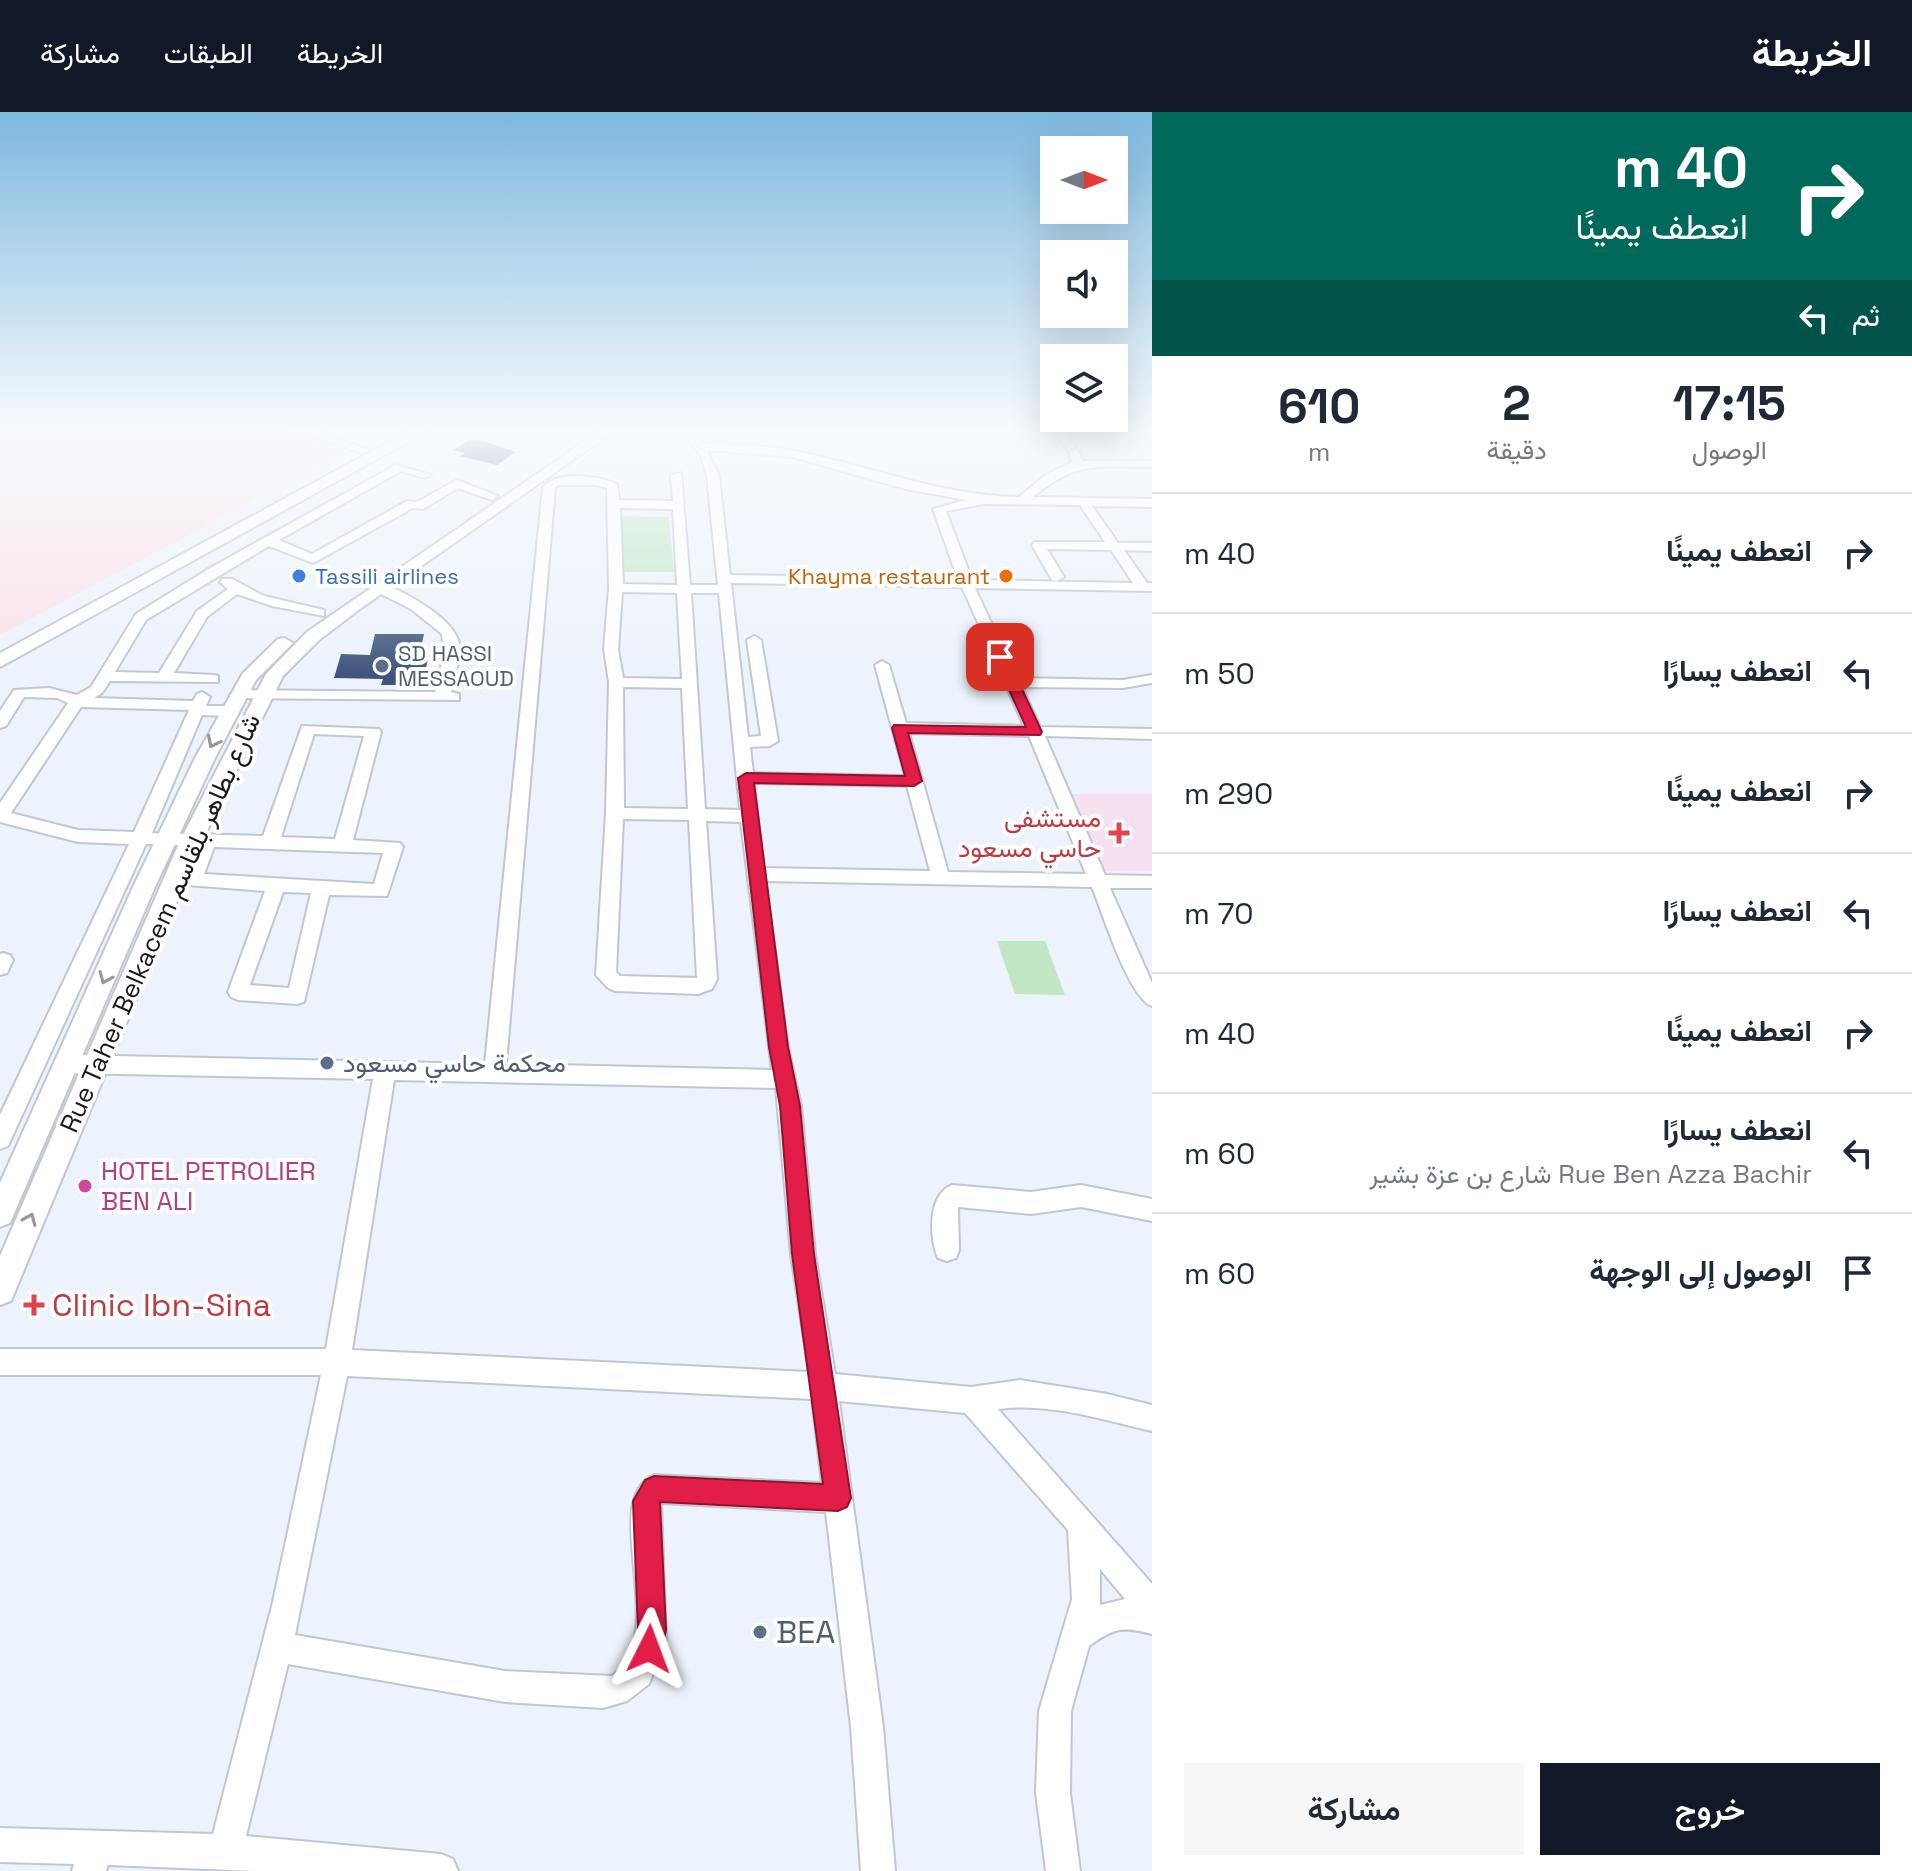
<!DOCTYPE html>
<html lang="ar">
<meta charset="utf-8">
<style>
:root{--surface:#fff;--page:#f6f6f7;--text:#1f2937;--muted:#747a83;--line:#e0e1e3;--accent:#111827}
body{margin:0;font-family:"Space Grotesk",Vazirmatn,sans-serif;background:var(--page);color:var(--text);direction:rtl;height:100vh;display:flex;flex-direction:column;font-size:30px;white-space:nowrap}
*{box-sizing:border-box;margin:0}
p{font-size:26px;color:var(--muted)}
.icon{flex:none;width:44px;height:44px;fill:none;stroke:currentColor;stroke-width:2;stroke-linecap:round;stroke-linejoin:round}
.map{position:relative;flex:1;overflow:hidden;direction:ltr}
.sheet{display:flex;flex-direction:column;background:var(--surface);width:760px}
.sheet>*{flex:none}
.banner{background:#00695c;color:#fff;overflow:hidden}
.needle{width:52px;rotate:90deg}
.controls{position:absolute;left:1040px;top:24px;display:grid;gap:16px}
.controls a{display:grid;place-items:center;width:88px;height:88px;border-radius:0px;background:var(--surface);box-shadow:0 8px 32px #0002;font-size:40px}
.pin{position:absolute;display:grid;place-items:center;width:68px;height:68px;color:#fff;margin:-34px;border-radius:16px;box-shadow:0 4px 12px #0006}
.me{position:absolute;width:88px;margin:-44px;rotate:3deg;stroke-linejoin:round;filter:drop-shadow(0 0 6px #0008)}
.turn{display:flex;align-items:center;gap:28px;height:168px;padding:0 32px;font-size:36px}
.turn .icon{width:104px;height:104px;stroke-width:2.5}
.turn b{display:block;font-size:56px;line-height:68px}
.then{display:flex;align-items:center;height:76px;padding:0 32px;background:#0003;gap:16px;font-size:30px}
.eta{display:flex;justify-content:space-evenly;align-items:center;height:136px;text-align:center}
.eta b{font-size:48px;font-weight:600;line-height:56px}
.cta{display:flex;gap:16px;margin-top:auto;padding:16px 32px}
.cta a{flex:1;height:92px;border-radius:0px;background:var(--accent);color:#fff;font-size:32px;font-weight:600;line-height:92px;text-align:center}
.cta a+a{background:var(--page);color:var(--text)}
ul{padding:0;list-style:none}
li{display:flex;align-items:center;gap:24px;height:120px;padding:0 32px;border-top:2px solid var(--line)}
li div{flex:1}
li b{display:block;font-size:30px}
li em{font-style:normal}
header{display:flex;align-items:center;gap:48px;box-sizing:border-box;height:112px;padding:0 40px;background:var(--accent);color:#fff}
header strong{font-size:38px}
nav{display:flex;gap:44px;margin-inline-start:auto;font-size:28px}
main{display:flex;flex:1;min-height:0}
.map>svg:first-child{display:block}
</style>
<header>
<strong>الخريطة</strong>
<nav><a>الخريطة</a><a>الطبقات</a><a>مشاركة</a></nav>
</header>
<main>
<section class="sheet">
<div class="banner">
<div class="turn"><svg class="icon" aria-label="right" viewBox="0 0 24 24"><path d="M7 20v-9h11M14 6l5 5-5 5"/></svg><div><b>40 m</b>انعطف يمينًا</div></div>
<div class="then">ثم<svg class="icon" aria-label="left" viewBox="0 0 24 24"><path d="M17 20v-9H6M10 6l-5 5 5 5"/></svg></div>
</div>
<div class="eta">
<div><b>17:15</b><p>الوصول</p></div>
<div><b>2</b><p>دقيقة</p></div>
<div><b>610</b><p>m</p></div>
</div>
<ul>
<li><svg class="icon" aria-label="right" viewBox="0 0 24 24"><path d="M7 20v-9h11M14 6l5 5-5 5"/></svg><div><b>انعطف يمينًا</b></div><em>40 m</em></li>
<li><svg class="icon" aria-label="left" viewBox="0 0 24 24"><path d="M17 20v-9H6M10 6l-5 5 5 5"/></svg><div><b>انعطف يسارًا</b></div><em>50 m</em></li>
<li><svg class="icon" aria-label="right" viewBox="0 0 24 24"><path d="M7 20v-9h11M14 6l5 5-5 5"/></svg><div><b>انعطف يمينًا</b></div><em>290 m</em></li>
<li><svg class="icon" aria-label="left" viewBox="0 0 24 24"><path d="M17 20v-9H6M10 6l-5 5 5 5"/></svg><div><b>انعطف يسارًا</b></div><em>70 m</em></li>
<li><svg class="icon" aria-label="right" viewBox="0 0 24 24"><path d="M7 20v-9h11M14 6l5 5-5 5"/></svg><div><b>انعطف يمينًا</b></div><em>40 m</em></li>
<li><svg class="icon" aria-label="left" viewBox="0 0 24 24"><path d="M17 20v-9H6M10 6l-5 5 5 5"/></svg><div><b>انعطف يسارًا</b><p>Rue Ben Azza Bachir شارع بن عزة بشير</p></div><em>60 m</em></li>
<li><svg class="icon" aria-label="arrive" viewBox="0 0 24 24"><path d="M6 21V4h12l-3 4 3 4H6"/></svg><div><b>الوصول إلى الوجهة</b></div><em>60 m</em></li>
</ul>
<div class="cta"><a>خروج</a><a>مشاركة</a></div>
</section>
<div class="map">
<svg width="1152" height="1759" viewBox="0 0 1152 1759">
<rect width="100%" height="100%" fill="#edf3fc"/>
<path fill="#fae1e9" d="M0 318H285L347 339 0 523Z"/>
<path fill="#f6e1f1" d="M1068 682H1152V759H1103Z"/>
<path fill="#c1e7c5" d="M619 404 669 405 674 460H620Z
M997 829H1045L1065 883 1015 882Z"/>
<path fill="#3e547b" d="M471 327 490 331 516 340 497 353 460 344 465 341 453 338Z
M375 522H424L420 540H429L423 573H381L383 567 334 566 341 542 370 543Z"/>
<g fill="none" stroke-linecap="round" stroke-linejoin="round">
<defs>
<path id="minor" d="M297 318H314L371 339 361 341Z
M681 318H692L702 331C732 333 765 333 795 339 871 354 941 384 1019 385L1047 362 1072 350 1070 342 1055 318H1066L1083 349H1152V355C1098 355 1077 348 1033 385L1152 387V395L1092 394 1118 431H1152V439L1124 438 1147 471H1152V479L975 476 1017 566 1123 568 1152 563V571L1123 576 1022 575 1040 615 1152 617V627L1045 624 1105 763 1152 764V776H1110L1152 871V894C1129 887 1102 799 1092 775L765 769 788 935 801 994 815 1142 835 1262 971 1275 1020 1268 1107 1282 1152 1293V1319C1104 1308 1048 1290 998 1297L1152 1472V1522C1121 1514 1114 1516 1089 1534L1071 1599 1070 1681 1080 1759H1046L1036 1681 1039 1599 1072 1487 1068 1418 965 1301 839 1289 883 1615 895 1759H861L851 1615 826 1400 661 1391 666 1527 649 1572 627 1589 603 1596 505 1590 288 1552 246 1724 441 1742 453 1747 458 1759H257L108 1753 106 1759H72L74 1752 0 1750V1716L213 1722 273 1490 321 1263H0V1237H326L373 967 69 961 62 958 58 952 62 946 69 943 485 952 543 375C559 358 597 364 617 372L619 388 673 389 671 363 681 361 690 473H718L707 364 701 344ZM707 338 792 345 906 377 966 388 933 397 958 467 730 463 719 364ZM558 373H598L607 376 609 476 604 537 609 570 606 701 596 863 608 876 615 879 698 882 712 877 717 867 706 709 741 710 772 958 506 952 555 376ZM984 392 1080 393 1105 430H1034L1032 433 1052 468 1057 469 1064 465 1047 437 1111 438 1133 471 972 468 946 399ZM620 396 673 397 677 473 623 472ZM731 471 962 475 1024 614 906 611 889 553 882 549 875 553 905 664 753 661 750 635 770 634 778 629 761 528 754 524 747 528 761 624 748 625ZM622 480 677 481 682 567 623 566 618 537ZM691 481H719L740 698 705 697ZM623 575 682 576 688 697 624 696ZM909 621 1029 624 1086 762 948 760ZM754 671 907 674 930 759 763 756ZM623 707 689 708 697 866 620 864 616 860ZM394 968 776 976 791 1142 809 1260 352 1238ZM347 1264 812 1287 822 1371 654 1363C597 1387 672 1523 612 1564L505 1559 295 1523ZM1100 1457 1125 1487 1100 1493Z
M396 353 431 363 425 366 401 359 279 428 312 442 407 389 417 390 457 368 498 384 492 388 458 376 423 397 413 396 313 451 269 434 146 508 115 560 159 561 197 499 228 477 220 470 222 467H232L264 484 324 498V504L272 494 237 482 207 505 174 561 213 563 218 564V570L110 569 102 581 94 586 193 589 197 582 202 580 210 585 206 594H229L237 599 229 604 202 603 152 721 263 724 302 614 379 617 381 620 353 728 400 731 403 735 387 784 329 783 304 890 297 892 238 888 231 885 228 880 265 779 187 773 184 768 196 734 146 732 8 1034 0 1037V1003L129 732 78 730 0 710V691L68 591 57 586 24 585 6 614 0 616V599L14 578 49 576 77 583 91 575 136 502 210 456ZM81 595 189 598 134 720 78 718 11 701ZM314 622 364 624 335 727 281 725ZM214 735 383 741 374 772 204 762ZM283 780 311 781 289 876 250 873Z
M366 465C391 472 455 504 459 532 461 547 454 565 451 580L459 582V588L233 586 230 583 238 578 435 580 444 542 442 522 411 497 361 472V466Z
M3 841 10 843 13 848 7 861 0 863V842Z
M952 1073 1031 1080 1081 1073 1152 1087V1109L1081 1095 1031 1102 958 1095 959 1138 956 1146 947 1149 938 1146C929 1125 928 1082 952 1073Z"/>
<path id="major" d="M601 318H616L364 494 319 528 283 564 202 729 11 1189 0 1193V1144L180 729 266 562 307 520Z
M284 526 293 531 256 568 215 646 155 775 10 1111 0 1115V1071L133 775 195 646 243 561 278 527Z"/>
<path id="highway" d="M411 318H430L0 555V541Z"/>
</defs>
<use href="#minor" stroke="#c1c6d0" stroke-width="4"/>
<use href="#major" stroke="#c1c6d0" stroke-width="4"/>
<use href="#highway" stroke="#c1c6d0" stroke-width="4"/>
<use href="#minor" fill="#fff" fill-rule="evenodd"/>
<use href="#major" fill="#fff" fill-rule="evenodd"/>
<use href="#highway" fill="#fff" fill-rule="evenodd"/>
</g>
<defs><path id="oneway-chevron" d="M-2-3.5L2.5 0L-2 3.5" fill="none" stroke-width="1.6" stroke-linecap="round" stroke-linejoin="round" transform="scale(2)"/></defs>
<g stroke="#979899">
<use href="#oneway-chevron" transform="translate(213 630) rotate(117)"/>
<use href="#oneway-chevron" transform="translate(105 866) rotate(113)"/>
<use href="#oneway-chevron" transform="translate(30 1107) rotate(-67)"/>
</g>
<linearGradient id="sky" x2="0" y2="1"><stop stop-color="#7db8de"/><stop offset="0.56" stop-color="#f7fafe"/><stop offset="1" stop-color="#f7fafe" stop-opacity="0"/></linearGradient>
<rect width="1152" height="565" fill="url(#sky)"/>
<path fill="#e11d48" stroke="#92132f" stroke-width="2" d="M1000 541 1007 545 1042 620 1040 623 908 621 922 669 914 674 754 671 788 935 800 994 814 1142 851 1386 847 1395 838 1399 660 1390 666 1518 659 1547 649 1551 639 1547 635 1537 638 1518 633 1389 645 1368 654 1364 823 1372 792 1142 780 994 769 935 738 666 746 661 905 664 892 616 894 613 1026 615 994 545Z"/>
<circle fill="#3f7fe0" stroke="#fff" stroke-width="3" cx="299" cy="464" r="8"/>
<circle fill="#e8710a" stroke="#fff" stroke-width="3" cx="1006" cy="464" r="8"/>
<g fill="#5c6f8a" stroke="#fff" stroke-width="3">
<circle cx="382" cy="554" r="8"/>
<circle cx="327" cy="951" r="8"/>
<circle cx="760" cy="1520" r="8"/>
</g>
<g fill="#e0444e" stroke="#fff" stroke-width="3">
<path d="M1115 709h8v8h8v8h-8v8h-8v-8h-8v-8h8z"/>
<path d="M30 1181h8v8h8v8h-8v8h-8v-8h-8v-8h8z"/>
</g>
<circle fill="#d1479c" stroke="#fff" stroke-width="3" cx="85" cy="1074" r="8"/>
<g text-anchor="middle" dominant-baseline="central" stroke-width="8" stroke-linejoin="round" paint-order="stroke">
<g font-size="22" fill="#366cbe" stroke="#fff" text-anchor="start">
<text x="315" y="464">Tassili airlines</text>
</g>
<g font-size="22" fill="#c56008" stroke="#fff" text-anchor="end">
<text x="990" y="464">Khayma restaurant</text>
</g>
<g font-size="22" fill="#4e5e75" stroke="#fff" text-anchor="start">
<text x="398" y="541">SD HASSI<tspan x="398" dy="25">MESSAOUD</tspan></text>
</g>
<g font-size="26" fill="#be3a42" stroke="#fff" text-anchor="end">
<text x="1101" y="706">مستشفى<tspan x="1101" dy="30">حاسي مسعود</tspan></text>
</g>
<g font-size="26" fill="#17191c" stroke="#fff">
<text transform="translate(160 811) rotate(-66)">Rue Taher Belkacem شارع بطاهر بلقاسم</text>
</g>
<g font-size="26" fill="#4e5e75" stroke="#fff" text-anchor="start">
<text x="343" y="951">محكمة حاسي مسعود</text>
</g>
<g font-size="26" fill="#b23c85" stroke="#fff" text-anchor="start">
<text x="101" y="1059">HOTEL PETROLIER<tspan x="101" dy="30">BEN ALI</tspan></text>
</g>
<g font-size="32" fill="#be3a42" stroke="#fff" text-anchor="start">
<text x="52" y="1193">Clinic Ibn-Sina</text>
</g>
<g font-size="32" fill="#4e5e75" stroke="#fff" text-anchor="start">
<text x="776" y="1520">BEA</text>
</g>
</g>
</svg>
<div class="controls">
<a><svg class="needle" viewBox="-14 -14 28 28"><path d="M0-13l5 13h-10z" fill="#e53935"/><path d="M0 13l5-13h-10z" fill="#747a83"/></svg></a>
<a><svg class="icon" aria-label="sound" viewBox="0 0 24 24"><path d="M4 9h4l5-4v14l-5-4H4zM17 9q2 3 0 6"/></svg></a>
<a><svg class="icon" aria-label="layers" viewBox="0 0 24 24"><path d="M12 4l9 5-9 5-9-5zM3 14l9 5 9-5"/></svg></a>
</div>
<div class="pin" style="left:1000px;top:545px;background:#d93025"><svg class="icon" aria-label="arrive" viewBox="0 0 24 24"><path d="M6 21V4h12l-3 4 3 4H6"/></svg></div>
<svg class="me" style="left:649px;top:1537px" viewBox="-20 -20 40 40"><path d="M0-17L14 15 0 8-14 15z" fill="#e11d48" stroke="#fff" stroke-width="4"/></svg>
</div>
</main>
